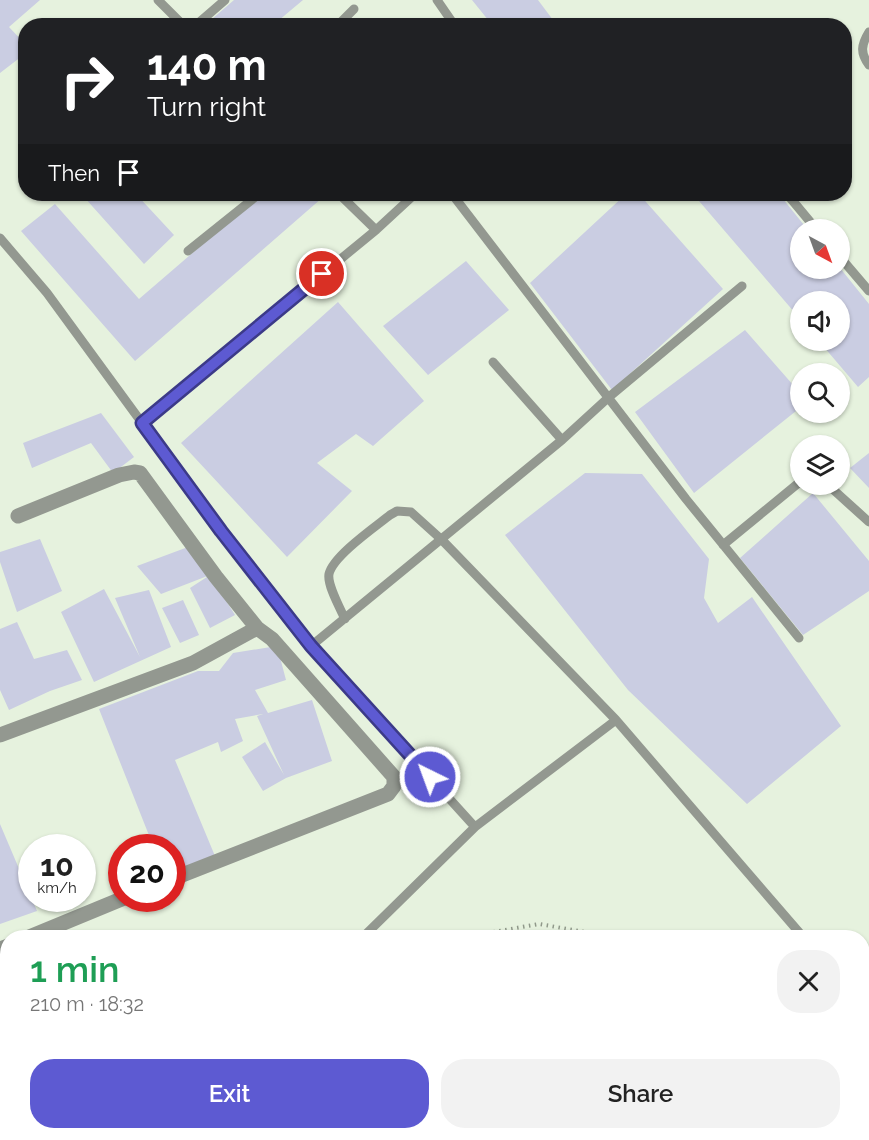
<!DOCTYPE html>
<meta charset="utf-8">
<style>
:root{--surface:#fff;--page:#f2f2f2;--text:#222;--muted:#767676;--accent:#5d5ad2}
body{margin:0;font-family:Raleway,sans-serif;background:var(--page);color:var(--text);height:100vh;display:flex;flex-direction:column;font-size:22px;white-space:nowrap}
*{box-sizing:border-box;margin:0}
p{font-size:20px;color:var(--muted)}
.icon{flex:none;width:33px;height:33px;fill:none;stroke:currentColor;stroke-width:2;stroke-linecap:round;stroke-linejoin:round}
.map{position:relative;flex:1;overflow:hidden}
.drawer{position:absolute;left:0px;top:930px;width:870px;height:210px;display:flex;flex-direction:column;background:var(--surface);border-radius:24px 24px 0 0;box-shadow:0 2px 4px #0004}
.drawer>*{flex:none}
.guide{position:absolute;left:18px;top:18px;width:834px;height:183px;border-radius:24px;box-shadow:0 2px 4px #0004;background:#202124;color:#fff;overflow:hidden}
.needle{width:39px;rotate:139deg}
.tools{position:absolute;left:790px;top:219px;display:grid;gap:12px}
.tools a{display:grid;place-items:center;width:60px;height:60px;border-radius:50%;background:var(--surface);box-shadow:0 2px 4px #0004;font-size:30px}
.speed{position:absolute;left:18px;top:834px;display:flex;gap:12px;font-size:30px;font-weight:700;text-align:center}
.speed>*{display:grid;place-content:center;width:78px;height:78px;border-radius:50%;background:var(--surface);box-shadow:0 2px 4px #0004;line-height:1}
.speed small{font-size:15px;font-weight:400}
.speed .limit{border:9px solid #d22;background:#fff;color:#111}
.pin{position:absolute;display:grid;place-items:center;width:51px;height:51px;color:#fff;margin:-26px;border:3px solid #fff;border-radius:50%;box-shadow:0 2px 6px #0007}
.me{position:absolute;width:66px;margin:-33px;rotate:318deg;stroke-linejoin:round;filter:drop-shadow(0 0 4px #0008)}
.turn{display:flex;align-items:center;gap:21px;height:126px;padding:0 30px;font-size:27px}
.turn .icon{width:78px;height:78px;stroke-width:2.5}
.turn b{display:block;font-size:42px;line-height:51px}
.then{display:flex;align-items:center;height:57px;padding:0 30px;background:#0003;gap:12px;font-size:22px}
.round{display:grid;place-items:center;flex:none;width:63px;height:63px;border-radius:24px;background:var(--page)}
.overview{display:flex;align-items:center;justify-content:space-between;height:102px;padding:0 30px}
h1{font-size:36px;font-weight:600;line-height:45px;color:#1e9e55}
.primary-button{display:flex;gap:12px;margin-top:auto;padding:12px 30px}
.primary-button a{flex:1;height:69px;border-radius:24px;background:var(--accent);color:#fff;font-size:24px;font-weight:600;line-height:69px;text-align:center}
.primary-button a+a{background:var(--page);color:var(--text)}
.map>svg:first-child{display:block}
</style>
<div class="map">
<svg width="869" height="1140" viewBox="0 0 869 1140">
<rect width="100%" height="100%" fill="#e6f2de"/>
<path fill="#cacde2" d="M0 0H40L9 27 26 45V53L0 73Z
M234 0H303L272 26H204Z
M472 0H538L553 20 546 26H493Z
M89 194H136L174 235 144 264 84 197Z
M261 194H317L322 198 135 361 21 231 55 204 139 299Z
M626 194H639L723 289 612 390 530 283Z
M693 194H779L808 230H801V268H840L869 304V377L858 387 818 340H840V302H801V320Z
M466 261 509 310 428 375 383 326Z
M338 302 424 401 373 446 356 434 317 463 352 491 287 557 181 443Z
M745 330 801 394V407L694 493 635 412Z
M101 413 134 457 113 473 91 443 32 468 23 443Z
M869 453V488L850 468Z
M585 473 642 474 709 559 704 598 718 623 752 597 841 726 747 804 628 690 505 535Z
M813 493 869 561V591L803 635 740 558Z
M40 539 62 591 17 612 0 562V552Z
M188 547 210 575 235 615 210 628 190 588 210 575 161 594 137 566Z
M104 589 140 657 115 598 149 590 171 647 94 682 61 612Z
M183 600 199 635 180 643 162 608Z
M17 622 34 659 67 650 82 680 50 691 9 710 0 690V629Z
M277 646 286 680 255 690 268 713 312 700 332 761 286 778 263 791 242 757 265 742 284 775 257 716 263 714 235 719 243 741 221 752 218 742 175 760 215 856 172 875V848H154L99 709 198 671H219L233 653Z
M0 824 37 911 0 924Z
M8 961V1045L2 1048 8 1062V1123L0 1126V964Z
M238 1132H272L274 1140H221Z
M79 1133 83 1140H63Z"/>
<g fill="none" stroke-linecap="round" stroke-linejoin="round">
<path stroke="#90998a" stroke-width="4" stroke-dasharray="1.5 4.5" stroke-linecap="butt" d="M477 938 482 934 539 924 602 935 604 938
M426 1132 433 1140
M776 1132 783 1140"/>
<path stroke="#939890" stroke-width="9" d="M158 0 184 26
M437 0 455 26
M195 26 225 0
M337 26 354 9
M869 32C861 45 860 53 869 65
M339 194 376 230
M452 194 686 499 799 638
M787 194 817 230
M0 238 47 293 221 531 311 646 475 827
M188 251 259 194
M840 257 869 291
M493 362 562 440
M142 422 376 230 415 194
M827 484 869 522
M723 545 801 481
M345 619C340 608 327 585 329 574 333 556 375 527 390 515L397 511 411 512 442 540 616 720 804 938
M311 646 562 440 609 397 742 286
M362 938 475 827 616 720
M862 1005 869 1012
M325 1132 327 1140"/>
<path stroke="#939890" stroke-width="15" d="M18 516 119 475 134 472 140 473 216 577 257 628 272 639 394 777V786L388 794 172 879
M0 735 193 663 257 628
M27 938 124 898
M0 949 8 946
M4 1140 23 1132"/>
</g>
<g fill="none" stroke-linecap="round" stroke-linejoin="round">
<defs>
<path id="route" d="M322 274 142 423 221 531 311 646 430 777"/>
</defs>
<use href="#route" stroke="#3c3a88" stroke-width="15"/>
<use href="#route" stroke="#5d5ad2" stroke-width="10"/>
</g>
</svg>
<div class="tools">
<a><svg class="needle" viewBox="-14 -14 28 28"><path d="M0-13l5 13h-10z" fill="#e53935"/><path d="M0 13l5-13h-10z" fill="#767676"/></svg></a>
<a><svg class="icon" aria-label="sound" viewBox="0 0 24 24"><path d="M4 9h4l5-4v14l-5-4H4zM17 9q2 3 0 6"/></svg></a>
<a><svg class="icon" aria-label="search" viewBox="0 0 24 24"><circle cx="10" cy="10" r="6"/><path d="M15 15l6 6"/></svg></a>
<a><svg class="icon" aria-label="layers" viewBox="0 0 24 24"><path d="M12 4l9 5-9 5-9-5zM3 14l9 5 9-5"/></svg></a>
</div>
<div class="speed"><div>10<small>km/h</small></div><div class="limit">20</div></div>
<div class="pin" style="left:322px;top:274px;background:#d93025"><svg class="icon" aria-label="arrive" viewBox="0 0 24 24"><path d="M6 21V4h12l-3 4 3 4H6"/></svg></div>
<svg class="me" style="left:430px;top:777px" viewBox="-20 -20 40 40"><circle r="17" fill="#5d5ad2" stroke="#fff" stroke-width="3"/><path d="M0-11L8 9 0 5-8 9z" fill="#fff"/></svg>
<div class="guide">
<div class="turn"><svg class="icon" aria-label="right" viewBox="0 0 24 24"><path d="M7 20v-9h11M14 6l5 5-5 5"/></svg><div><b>140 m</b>Turn right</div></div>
<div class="then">Then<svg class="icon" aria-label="arrive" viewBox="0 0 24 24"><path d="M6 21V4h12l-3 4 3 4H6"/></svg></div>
</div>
<section class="drawer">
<div class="overview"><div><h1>1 min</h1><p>210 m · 18:32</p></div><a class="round"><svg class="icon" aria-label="close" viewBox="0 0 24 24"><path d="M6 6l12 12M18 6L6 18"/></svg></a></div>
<div class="primary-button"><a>Exit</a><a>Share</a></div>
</section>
</div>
